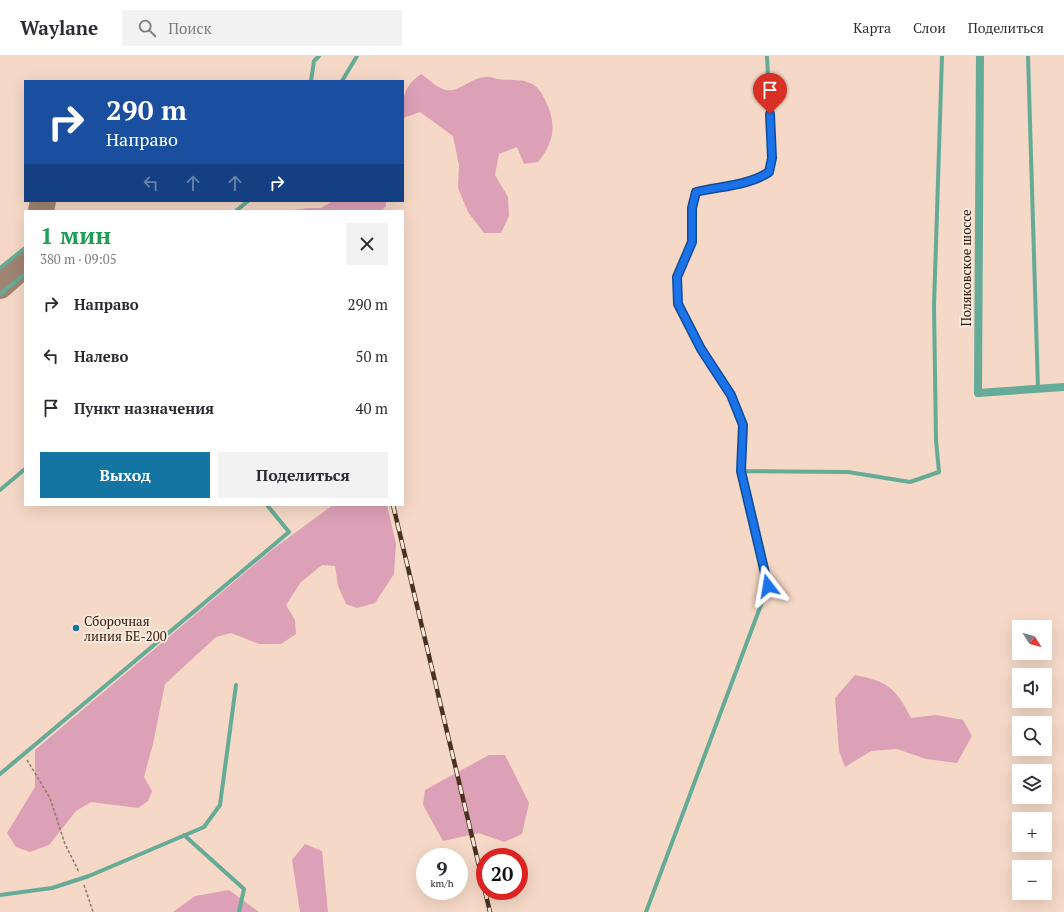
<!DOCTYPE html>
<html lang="ru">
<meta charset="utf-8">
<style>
:root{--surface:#fff;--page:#f2f2f3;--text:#2b2b33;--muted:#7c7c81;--line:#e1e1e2;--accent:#1475a2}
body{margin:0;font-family:"PT Serif",serif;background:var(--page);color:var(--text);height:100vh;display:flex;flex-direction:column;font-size:15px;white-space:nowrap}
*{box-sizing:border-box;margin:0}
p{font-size:13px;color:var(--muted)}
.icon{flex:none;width:22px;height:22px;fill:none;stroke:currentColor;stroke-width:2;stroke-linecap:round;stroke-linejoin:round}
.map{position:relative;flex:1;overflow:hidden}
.side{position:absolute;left:24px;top:154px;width:380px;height:296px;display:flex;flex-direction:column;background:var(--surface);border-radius:0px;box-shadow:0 4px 16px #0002}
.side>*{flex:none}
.top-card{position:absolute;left:24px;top:24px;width:380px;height:122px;border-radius:0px;box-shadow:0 4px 16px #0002;background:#1a4fa0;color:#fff;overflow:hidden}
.needle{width:26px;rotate:127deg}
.fabs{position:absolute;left:1012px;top:564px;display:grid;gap:8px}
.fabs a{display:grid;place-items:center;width:40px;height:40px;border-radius:0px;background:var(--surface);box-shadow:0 4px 16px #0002;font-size:20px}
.speed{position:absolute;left:416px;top:792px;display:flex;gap:8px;font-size:20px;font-weight:700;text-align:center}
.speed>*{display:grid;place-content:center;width:52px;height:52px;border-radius:50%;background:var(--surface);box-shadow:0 4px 16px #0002;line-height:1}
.speed small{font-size:10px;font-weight:400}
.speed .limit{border:6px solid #d22;background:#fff;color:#111}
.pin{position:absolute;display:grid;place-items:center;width:34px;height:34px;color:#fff;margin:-41px -17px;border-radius:50% 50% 50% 0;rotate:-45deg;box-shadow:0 0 4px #0007}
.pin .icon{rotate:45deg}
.me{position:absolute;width:44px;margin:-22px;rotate:346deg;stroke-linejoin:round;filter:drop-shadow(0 0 3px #0008)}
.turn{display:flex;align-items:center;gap:14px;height:84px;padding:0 16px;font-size:18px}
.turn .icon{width:52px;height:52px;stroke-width:2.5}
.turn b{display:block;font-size:28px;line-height:34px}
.lanes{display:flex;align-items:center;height:38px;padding:0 16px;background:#0003;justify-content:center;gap:20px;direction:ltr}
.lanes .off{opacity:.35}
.round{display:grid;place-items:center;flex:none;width:42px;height:42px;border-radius:0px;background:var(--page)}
.headline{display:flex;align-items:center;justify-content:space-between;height:68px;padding:0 16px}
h1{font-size:24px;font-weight:700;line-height:30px;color:#1e9e55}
.cta{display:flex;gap:8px;margin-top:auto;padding:8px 16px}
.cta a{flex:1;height:46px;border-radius:0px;background:var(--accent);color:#fff;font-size:16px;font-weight:700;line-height:46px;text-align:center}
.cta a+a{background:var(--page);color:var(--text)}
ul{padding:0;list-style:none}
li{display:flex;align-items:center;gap:12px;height:52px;padding:0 16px}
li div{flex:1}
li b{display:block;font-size:15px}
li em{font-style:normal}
header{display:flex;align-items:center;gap:24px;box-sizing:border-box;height:56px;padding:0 20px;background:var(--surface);border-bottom:1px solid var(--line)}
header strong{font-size:19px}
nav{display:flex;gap:22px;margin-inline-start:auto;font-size:14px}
.search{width:280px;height:36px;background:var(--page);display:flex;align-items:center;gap:10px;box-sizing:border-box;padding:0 14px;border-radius:0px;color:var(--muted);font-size:15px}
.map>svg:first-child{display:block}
</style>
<header>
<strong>Waylane</strong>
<div class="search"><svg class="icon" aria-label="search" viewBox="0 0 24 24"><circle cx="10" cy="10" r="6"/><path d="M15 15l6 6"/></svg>Поиск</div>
<nav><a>Карта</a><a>Слои</a><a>Поделиться</a></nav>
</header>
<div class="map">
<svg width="1064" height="856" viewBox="0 0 1064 856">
<rect width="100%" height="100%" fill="#f5d8c6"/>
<path fill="#dda1b7" d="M421 18C430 24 440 36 452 34 462 33 473 21 486 21 490 20 494 23 498 23 511 25 522 22 534 29 539 32 544 41 546 46 557 70 554 86 538 106L524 108 517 91 499 98 495 119 508 141 509 160 501 177H484L468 156 458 132 459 109 453 80 420 56 403 62C403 41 403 31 421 18Z
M333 145H386V150L381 155H285L308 152H321Z
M333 449H387L396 488 394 518 375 547 357 552 346 548 338 530 335 510 322 509 301 526 286 549 295 564 296 578 281 588H259L231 577 216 581 165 628 153 688 144 721 152 735 148 745 138 752 91 746 76 755 49 789 30 796 16 791 7 777 35 731V694L273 493Z
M855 619C887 625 896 632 911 662L936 659 963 664 972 680 957 707 926 703 897 693 871 695 845 711 839 695 835 642Z
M489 699H505L529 747 522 778 504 786 479 777 443 785 423 749 425 734Z
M305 788 322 795 328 856H300L292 804Z
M229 834 259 856H173L195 840Z"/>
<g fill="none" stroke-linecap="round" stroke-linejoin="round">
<path stroke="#a08472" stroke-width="26" d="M41 155 43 145
M0 230 25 208"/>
<path stroke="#947866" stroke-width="1.5" stroke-dasharray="3 2" stroke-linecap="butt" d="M27 704 50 742 65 788 79 816
M84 829 93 856"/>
<path stroke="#66aa98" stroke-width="4" d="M1028 0 1038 333
M311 25 314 5 319 0
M342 25 357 0
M236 155 248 145
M0 212 25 192
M0 238 25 218
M741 415 848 416 910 426 939 416 936 384 934 250 942 0
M0 434 25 413
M0 718 289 476 267 449
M184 779 244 833 239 856
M0 839 52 832 89 820 204 771 220 749 236 629
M646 856 768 530 741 415 743 369 731 339 701 293 678 248 677 221 692 186 693 152 696 136C720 130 748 130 769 116L772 102 767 0"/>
<path stroke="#66aa98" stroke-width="8" d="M980 0 978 337 1064 331"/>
<defs>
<path id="rail" d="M393 449 490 856"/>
</defs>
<use href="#rail" stroke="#4b311e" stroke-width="4.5"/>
<use href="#rail" stroke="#f8e9df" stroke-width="3" stroke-dasharray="9" stroke-linecap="butt"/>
</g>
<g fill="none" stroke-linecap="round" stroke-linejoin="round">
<defs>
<path id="route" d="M768 530 741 415 743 369 731 339 701 293 678 248 677 221 692 186V152L696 136C720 130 748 130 769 116L772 102 770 58"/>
</defs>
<use href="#route" stroke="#114b97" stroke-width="10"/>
<use href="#route" stroke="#1a73e8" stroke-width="7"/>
</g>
<circle fill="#1475a2" stroke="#f8e9df" stroke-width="1.5" cx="76" cy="572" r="4"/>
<g text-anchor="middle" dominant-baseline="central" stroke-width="4" stroke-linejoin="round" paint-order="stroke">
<g font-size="13" fill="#301603" stroke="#f8e9df">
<text transform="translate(966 212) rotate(-90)">Поляковское шоссе</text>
</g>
<g font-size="13" fill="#301603" stroke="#f8e9df" text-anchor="start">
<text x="84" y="565">Сборочная<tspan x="84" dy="15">линия БЕ-200</tspan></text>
</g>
</g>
</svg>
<div class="fabs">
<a><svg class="needle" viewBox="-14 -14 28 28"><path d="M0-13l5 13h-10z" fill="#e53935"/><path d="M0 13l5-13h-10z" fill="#7c7c81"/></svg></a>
<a><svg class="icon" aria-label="sound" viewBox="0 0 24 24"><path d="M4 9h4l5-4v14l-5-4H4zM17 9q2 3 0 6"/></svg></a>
<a><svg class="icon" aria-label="search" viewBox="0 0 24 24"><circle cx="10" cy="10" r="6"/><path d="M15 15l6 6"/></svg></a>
<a><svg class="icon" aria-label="layers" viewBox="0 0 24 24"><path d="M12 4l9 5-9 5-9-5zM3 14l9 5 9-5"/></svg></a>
<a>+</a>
<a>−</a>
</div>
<div class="speed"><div>9<small>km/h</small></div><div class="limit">20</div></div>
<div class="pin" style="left:770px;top:58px;background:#d93025"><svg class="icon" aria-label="arrive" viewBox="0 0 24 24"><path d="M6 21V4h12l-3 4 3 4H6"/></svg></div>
<svg class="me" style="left:768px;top:530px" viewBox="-20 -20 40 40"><path d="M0-17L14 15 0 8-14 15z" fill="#1a73e8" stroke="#fff" stroke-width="4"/></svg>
<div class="top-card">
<div class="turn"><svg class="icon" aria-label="right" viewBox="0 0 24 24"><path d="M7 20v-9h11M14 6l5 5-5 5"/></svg><div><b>290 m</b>Направо</div></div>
<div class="lanes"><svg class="icon off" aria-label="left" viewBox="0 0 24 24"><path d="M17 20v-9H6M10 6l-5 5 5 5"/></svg><svg class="icon off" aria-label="ahead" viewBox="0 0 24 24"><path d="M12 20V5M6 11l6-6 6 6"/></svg><svg class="icon off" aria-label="ahead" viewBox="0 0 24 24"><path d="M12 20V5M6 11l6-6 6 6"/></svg><svg class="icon" aria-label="right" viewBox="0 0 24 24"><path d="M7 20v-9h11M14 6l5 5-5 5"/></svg></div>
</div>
<section class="side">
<div class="headline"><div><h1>1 мин</h1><p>380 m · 09:05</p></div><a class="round"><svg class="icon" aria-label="close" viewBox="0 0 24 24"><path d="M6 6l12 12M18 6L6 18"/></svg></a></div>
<ul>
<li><svg class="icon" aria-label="right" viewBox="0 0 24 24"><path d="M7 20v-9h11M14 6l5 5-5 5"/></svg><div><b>Направо</b></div><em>290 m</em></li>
<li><svg class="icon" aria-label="left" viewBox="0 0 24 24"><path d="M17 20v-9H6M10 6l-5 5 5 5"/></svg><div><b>Налево</b></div><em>50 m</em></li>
<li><svg class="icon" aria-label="arrive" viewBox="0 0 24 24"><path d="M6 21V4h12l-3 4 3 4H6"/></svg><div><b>Пункт назначения</b></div><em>40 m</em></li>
</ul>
<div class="cta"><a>Выход</a><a>Поделиться</a></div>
</section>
</div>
